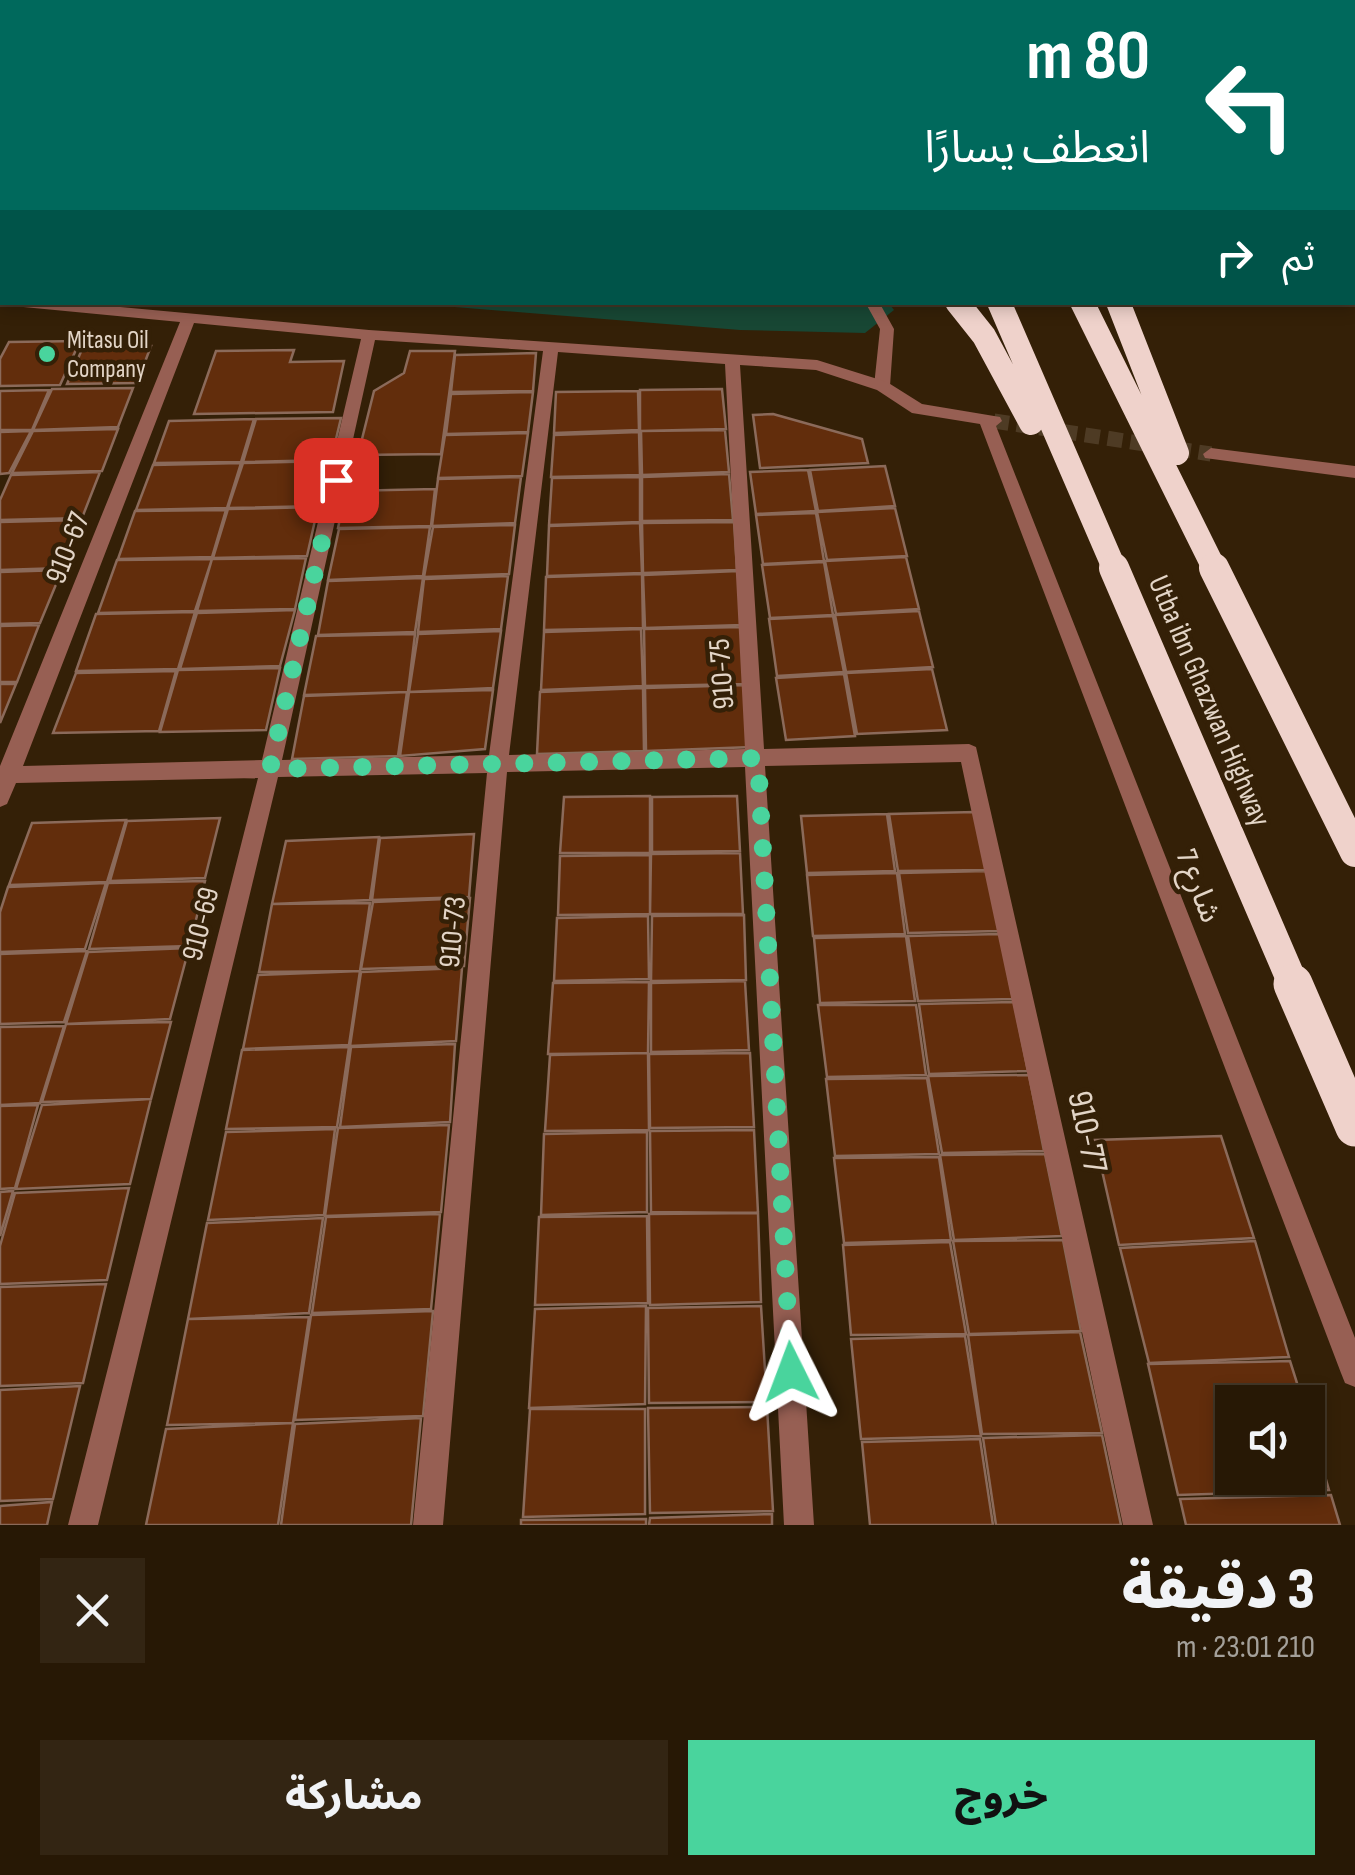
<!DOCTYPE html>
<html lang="ar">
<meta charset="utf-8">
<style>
:root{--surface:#271805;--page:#332513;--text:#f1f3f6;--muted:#a4a09a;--line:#433727;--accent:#49d49d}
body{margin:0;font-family:"Sofia Sans Condensed","Noto Sans Arabic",sans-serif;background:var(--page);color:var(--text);direction:rtl;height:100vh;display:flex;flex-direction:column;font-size:38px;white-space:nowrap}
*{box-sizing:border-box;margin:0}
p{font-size:32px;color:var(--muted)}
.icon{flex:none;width:55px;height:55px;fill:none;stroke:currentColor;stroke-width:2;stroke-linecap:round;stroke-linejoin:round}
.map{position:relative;height:1525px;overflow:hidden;direction:ltr}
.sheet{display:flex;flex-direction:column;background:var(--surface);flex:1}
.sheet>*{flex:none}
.top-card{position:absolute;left:0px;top:0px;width:1355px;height:305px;box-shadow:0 5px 15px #0003,0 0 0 2px var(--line);direction:rtl;background:#00695c;color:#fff;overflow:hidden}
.buttons{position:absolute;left:1215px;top:1385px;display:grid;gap:20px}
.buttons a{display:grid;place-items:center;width:110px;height:110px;border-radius:0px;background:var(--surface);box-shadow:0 5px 15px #0003,0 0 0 2px var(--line);font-size:50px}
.pin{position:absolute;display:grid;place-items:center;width:85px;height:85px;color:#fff;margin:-42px;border-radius:20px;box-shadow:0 5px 15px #0006}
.me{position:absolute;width:110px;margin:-55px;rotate:357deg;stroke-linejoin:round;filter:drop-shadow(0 0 8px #0008)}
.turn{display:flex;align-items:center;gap:35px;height:210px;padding:0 40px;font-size:45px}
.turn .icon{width:130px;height:130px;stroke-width:2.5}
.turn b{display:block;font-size:70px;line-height:85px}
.then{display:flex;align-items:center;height:95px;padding:0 40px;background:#0003;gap:20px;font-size:38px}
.round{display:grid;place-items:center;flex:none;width:105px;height:105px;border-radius:0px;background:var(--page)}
.headline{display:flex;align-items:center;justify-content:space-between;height:170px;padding:0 40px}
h1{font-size:60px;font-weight:800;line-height:75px}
.button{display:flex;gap:20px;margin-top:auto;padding:20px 40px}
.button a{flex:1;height:115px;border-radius:0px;background:var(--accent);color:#111;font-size:40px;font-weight:800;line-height:115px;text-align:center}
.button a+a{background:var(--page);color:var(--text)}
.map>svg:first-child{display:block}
</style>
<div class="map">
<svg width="1355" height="1525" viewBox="0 0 1355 1525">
<rect width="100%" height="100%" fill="#342007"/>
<path fill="#184734" d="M888 302 894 310 865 333 740 330 405 303Z"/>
<path fill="#622d0c" stroke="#8b6a5a" stroke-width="2.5" d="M80 341 60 385 0 386V359L9 342Z
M151 346 137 383 67 384 83 347Z
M294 350 290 362 344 361 333 412 194 414 216 351Z
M410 351H455L441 454 358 455 374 391 404 373Z
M536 353 533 391 451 392 455 355Z
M133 388 118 427 33 430 52 389Z
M722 389 726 429 640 431V390Z
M49 390 32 430H0V391Z
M638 391 639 430 554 433 556 392Z
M533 392 528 432 446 434 451 394Z
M773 414 862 439 868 463 760 468 753 415Z
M341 418 331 460 243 462 256 419Z
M254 419 241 462 154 463 169 421Z
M118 429 102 471 12 473 33 431Z
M725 430 729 472 642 475 641 431Z
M31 431 9 473 0 474V432Z
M639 432 640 475 551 477 554 435Z
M528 433 522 476 438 478 445 435Z
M330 461 319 506 228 508 243 463Z
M241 463 227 508 136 510 153 465Z
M885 466 895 506 818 511 810 470Z
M808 470 816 511 756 514 750 472Z
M100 472 82 518 0 520V500L11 475Z
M729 474 733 520 642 521V477Z
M521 477 515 523 432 526 438 479Z
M640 477V522L549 525 552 478Z
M435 489 431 526 338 528 346 491Z
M318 507 307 556 213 558 228 509Z
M895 508 907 556 827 560 817 512Z
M226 510 212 557 118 559 135 511Z
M816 513 824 561 763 564 756 515Z
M81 520 63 568 0 570V522Z
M734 522 737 570 643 573 642 523Z
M640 523 642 573 547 576 549 526Z
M515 525 509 574 424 577 433 527Z
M430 527 423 576 328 580 339 529Z
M906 557 919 609 836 614 825 561Z
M306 558 295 609 197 611 212 559Z
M212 559 195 611 98 613 117 560Z
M824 562 833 615 770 618 762 565Z
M62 570 40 623 0 624V572Z
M738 571 742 625 645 628 643 575Z
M642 574 643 628 544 630 546 577Z
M508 576 501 629 418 632 424 579Z
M423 578 415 632 318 635 328 581Z
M295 610 280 666 180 669 197 613Z
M919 611 933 667 846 672 835 615Z
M195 612 178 669 76 671 96 614Z
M833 616 844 672 777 676 769 619Z
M39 625 17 682H0V626Z
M742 627 747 684 645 686 644 629Z
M641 629 643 686 541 690 544 632Z
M501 631 493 688 409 692 418 634Z
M415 634 408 692 304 695 316 636Z
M280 668 266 730 160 732 178 670Z
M932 669 947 730 857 734 846 673Z
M176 671 159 731 53 733 76 673Z
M844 674 855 736 786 740 776 678Z
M0 684H16L0 723Z
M746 685 752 747 646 751 645 688Z
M643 688 644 751 537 754 540 692Z
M493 690 485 749 400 756 409 692Z
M407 692 398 756 292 759 304 696Z
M650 796V853H560L564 797Z
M737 796 740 851 652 852V797Z
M975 812 988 870 898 871 889 814Z
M887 814 895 871 807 873 801 816Z
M220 818 205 878 110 881 127 821Z
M126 820 107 882 9 885 32 823Z
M474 834 469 897 372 900 380 838Z
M379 837 370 900 272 904 286 841Z
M740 853 743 914H650L651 854Z
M650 855V914L558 915 560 856Z
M987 871 999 931 908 933 899 873Z
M897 873 905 934 813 936 807 875Z
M205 881 190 946 89 949 108 883Z
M106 883 85 949 0 952V912L8 887Z
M470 898 464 966 361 969 373 902Z
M370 903 360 971 259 972 272 904Z
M744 915 746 980 651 981 652 916Z
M648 916 649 979 554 981 557 918Z
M1000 934 1013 999 918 1001 908 936Z
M906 936 915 1001 820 1003 814 938Z
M189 948 170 1019 66 1024 88 952Z
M87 951 64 1022 0 1024V954Z
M462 968 456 1041 350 1046 361 972Z
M360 971 349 1045 243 1049 258 975Z
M745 981 749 1050 651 1052V983Z
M649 982 648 1053 548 1054 553 983Z
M1014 1002 1028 1071 929 1074 919 1004Z
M818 1005H916L926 1075 827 1077Z
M171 1022 151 1099 42 1102 66 1024Z
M64 1026 40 1103 0 1105V1027Z
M455 1044 450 1122 340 1127 351 1047Z
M349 1047 337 1127 226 1129 242 1050Z
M648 1053 649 1130 545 1131 550 1055Z
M750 1053 754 1127 650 1128 649 1054Z
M1029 1075 1044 1151 942 1153 928 1076Z
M927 1078 939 1154 835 1156 826 1079Z
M151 1099 130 1184 16 1189 42 1105Z
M38 1105 15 1188 0 1189V1106Z
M449 1125 441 1212 325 1216 338 1128Z
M335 1129 324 1215 208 1220 226 1132Z
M754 1130 758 1213 651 1212 650 1131Z
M647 1132V1212L541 1215 544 1134Z
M1221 1136 1254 1238 1119 1245 1095 1140Z
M1045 1154 1062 1236 954 1240 940 1155Z
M939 1157 951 1240 844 1243 834 1158Z
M129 1188 107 1280 0 1284V1246L15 1193Z
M13 1191 0 1236V1192Z
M758 1213 761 1302 650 1305 649 1214Z
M440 1214 431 1309 312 1313 326 1217Z
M647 1216 648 1303 535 1305 539 1217Z
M323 1218 309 1313 188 1319 207 1223Z
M1063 1240 1081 1331 969 1334 953 1241Z
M1255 1241 1289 1357 1149 1363 1120 1248Z
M950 1242 966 1334 851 1335 843 1245Z
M106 1284 83 1383 0 1386V1287Z
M646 1306 645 1404 529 1408 535 1309Z
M761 1306 767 1402 649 1403 648 1308Z
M433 1311 423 1416 295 1420 311 1315Z
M309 1317 293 1423 167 1425 188 1319Z
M1080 1332 1102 1433 982 1434 968 1335Z
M965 1336 981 1436 861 1439 851 1339Z
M1290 1361 1303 1402H1232V1478H1308V1417L1329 1490 1178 1495 1148 1364Z
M80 1386 53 1499 0 1501V1390Z
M767 1407 773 1511 650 1513 648 1408Z
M530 1409H645V1514L523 1517Z
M421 1418 411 1525H281L295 1424Z
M293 1423 278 1525H146L166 1429Z
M1102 1435 1121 1525H996L983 1438Z
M980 1439 993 1525H870L862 1442Z
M1331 1495 1340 1525H1186L1180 1499Z
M52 1502 47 1525H0V1506Z
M772 1514V1525H649L650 1518Z
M646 1519V1525H521V1520Z"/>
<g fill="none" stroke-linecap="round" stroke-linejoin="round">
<path stroke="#4e3b24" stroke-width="15" stroke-dasharray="15 8" stroke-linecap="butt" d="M994 421 1211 454"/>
<path stroke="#4e3b24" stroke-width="18" stroke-dasharray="18 9" stroke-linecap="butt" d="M10 2 40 0"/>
<path fill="#975f53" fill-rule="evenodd" d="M865 302H879L894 329 890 386 882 391 874 386 880 329Z"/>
<path fill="#975f53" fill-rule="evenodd" d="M6 302H66L369 330 817 360 887 382 922 404 1000 417 1002 421 996 426 1355 1338V1387L1345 1383 1341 1373 980 424 912 413 877 390 816 370 740 365 764 749 969 744 976 747 1153 1525H1123L961 762 765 766 814 1525H784L745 767 507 772 443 1525H413L487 773 278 777 98 1525H68L258 778 16 783 7 804 0 807V766L180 322 13 306ZM194 323 361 339 262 760 23 766ZM375 340 543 351 489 755 282 760ZM558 352 725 364 745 749 509 755Z
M1211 448 1355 466V478L1205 458 1203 454Z"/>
<path fill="#efd2cb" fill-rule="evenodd" d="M1 0H16L18 2H2V6Z
M857 0H873L874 2H858Z
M922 0H938L939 2H923Z
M1251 0H1268L1270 2H1253Z
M0 20 2 21 1 30H0Z
M1355 54V64L1352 65V55Z
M0 94H2V104H0Z"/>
<path stroke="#efd2cb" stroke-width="24" d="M957 302 984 336 1031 423
M999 302 1115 570
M1082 302 1215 570
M1118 302 1177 453"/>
<path stroke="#efd2cb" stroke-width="30" d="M1114 568 1294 986
M1214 568 1355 852"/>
<path stroke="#efd2cb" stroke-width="39" d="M1293 984 1355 1127"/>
</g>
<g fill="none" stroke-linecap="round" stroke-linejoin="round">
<path stroke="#49d49d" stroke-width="18" stroke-dasharray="0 32.4" d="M336 480 270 769 758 758 791 1372"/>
</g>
<circle fill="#49d49d" stroke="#342007" stroke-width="4" cx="47" cy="354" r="10"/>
<g text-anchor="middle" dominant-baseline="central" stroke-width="9" stroke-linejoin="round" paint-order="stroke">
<g font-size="25" fill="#e3d5c7" stroke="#342007" text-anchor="start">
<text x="67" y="340">Mitasu Oil<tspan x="67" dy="29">Company</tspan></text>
</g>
<g font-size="30" fill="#e3d5c7" stroke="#342007">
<text transform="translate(68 548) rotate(-69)">910-67</text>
<text transform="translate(722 674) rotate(-94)">910-75</text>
<text transform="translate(1209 701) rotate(67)">Utba ibn Ghazwan Highway</text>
<text transform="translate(1198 886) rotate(69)">شارع 7</text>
<text transform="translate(201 924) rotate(-76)">910-69</text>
<text transform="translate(453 932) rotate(-85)">910-73</text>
</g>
<g font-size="35" fill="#e3d5c7" stroke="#342007">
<text transform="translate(1087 1132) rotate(78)">910-77</text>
</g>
</g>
</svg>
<div class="buttons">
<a><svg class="icon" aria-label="sound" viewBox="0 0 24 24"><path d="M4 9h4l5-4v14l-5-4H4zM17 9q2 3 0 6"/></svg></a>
</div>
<div class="pin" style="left:336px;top:480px;background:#d93025"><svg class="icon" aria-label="arrive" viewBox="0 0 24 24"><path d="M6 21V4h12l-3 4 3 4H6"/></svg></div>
<svg class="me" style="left:791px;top:1372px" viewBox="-20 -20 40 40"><path d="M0-17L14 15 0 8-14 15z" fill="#49d49d" stroke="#fff" stroke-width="4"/></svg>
<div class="top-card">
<div class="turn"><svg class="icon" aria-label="left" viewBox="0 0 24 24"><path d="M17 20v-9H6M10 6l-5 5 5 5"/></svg><div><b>80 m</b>انعطف يسارًا</div></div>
<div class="then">ثم<svg class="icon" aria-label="right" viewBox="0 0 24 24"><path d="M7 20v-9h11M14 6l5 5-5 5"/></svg></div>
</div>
</div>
<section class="sheet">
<div class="headline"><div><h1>3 دقيقة</h1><p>210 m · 23:01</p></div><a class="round"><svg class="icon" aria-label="close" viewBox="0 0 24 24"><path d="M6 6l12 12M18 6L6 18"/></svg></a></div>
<div class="button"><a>خروج</a><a>مشاركة</a></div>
</section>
